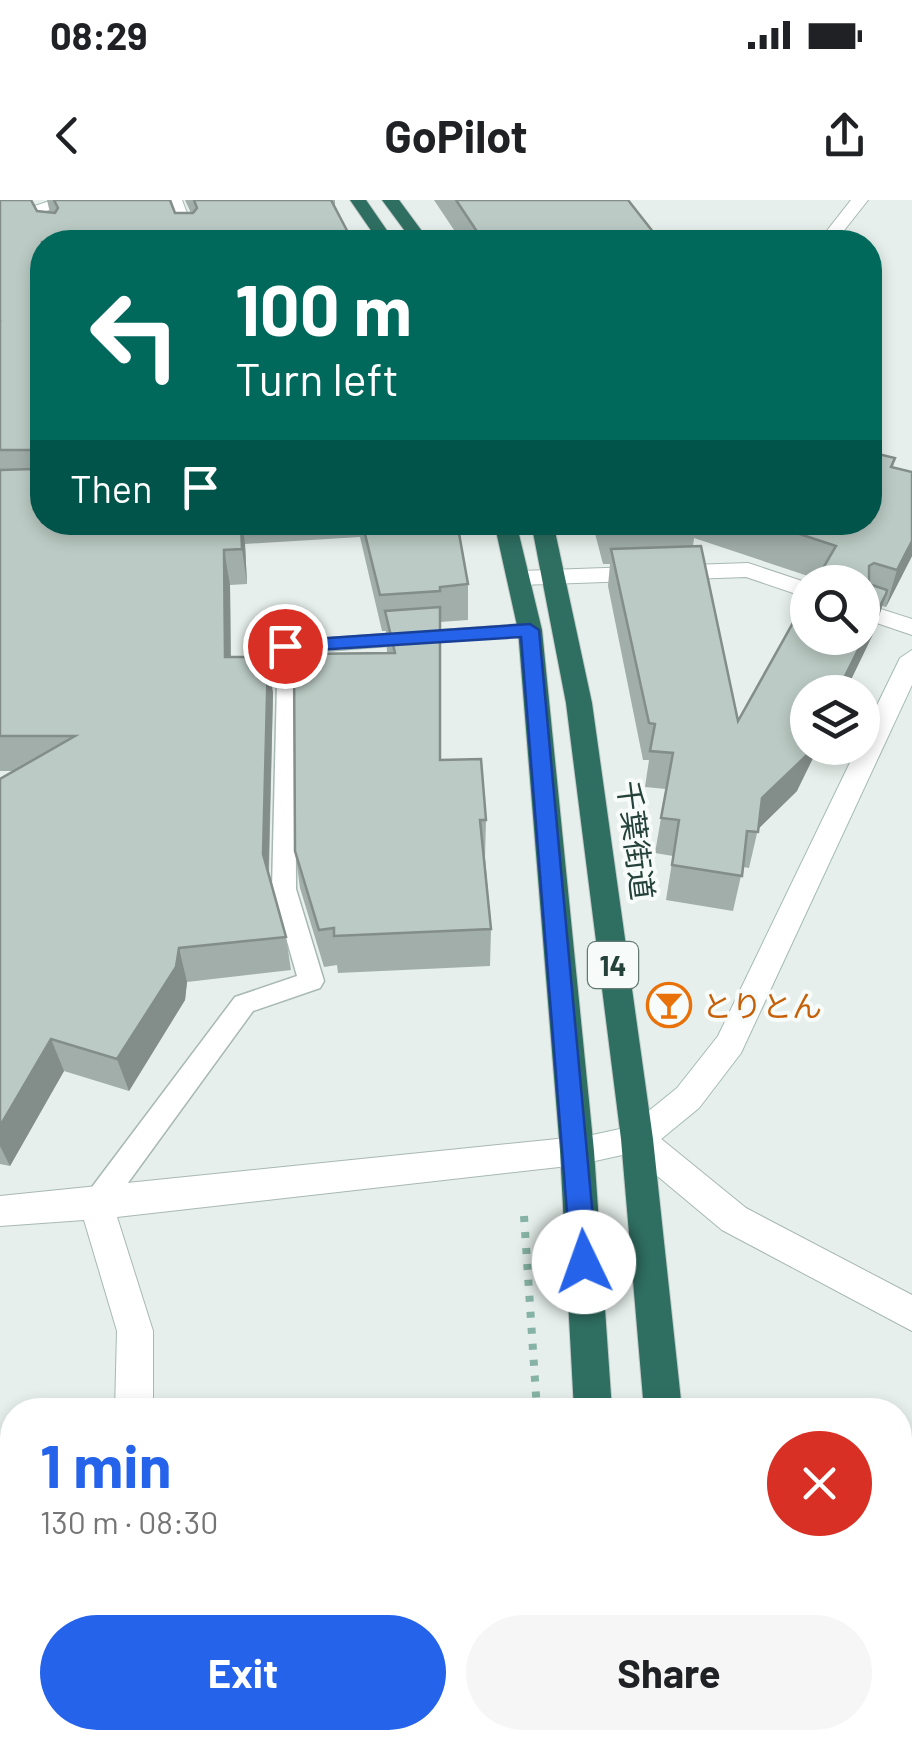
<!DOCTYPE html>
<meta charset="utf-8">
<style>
:root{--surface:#fff;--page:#f6f6f6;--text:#202124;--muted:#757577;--accent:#2563eb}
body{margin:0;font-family:Barlow,"Noto Sans JP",sans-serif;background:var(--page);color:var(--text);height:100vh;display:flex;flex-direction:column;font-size:38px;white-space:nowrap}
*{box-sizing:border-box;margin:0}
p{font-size:32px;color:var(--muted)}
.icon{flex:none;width:55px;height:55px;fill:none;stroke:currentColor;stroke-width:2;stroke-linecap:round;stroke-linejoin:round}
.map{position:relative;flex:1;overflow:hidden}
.side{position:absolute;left:0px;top:1198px;width:912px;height:352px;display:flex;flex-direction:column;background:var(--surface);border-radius:40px 40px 0 0;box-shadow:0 5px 15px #0003}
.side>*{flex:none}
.hud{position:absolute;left:30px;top:30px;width:852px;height:305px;border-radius:40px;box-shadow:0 5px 15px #0003;background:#00695c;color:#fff;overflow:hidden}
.buttons{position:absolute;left:790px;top:365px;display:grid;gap:20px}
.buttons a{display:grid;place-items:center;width:90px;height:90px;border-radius:50%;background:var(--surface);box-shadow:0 5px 15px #0003;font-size:50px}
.pin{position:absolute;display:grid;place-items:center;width:85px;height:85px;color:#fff;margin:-42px;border:5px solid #fff;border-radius:50%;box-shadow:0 2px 10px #0007}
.me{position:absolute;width:110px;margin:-55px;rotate:357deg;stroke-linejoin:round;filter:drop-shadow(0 0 8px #0008)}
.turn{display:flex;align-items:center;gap:35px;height:210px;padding:0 40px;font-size:45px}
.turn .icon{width:130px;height:130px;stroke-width:2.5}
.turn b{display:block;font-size:70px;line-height:85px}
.then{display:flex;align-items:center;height:95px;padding:0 40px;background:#0003;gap:20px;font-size:38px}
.round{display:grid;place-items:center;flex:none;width:105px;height:105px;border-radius:52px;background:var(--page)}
.overview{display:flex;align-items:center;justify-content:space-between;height:170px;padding:0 40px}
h1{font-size:60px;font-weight:700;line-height:75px;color:var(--accent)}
.action{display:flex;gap:20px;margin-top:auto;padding:20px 40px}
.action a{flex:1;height:115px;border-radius:60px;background:var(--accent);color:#fff;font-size:40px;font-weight:700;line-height:115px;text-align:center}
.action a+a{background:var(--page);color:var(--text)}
.status{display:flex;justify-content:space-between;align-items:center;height:70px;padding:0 50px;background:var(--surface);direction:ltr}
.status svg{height:28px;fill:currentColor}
header{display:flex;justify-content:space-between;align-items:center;height:130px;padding:0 40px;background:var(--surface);font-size:45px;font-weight:700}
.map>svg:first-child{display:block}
</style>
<div class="status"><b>08:29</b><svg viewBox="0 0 49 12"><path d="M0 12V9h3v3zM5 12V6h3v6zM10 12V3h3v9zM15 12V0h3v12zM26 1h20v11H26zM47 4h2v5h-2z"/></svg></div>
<header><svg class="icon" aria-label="back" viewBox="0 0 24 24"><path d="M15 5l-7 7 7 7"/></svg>GoPilot<svg class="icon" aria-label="share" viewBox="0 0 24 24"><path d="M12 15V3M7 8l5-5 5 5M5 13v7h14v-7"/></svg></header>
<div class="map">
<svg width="912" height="1548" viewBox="0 0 912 1548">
<rect width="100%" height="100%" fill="#e6efeb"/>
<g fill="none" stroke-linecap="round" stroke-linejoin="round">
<defs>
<path id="lane" d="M530 424 537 426V434L295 453 296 689 324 781 320 788 253 811 106 1013 96 1017 86 1013 82 1004 86 995 235 797 297 776 272 689 278 442Z"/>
<path id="street" d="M166 0H182L198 42H182Z
M851 0H868L835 42H818Z
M748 363 808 383V398L746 377 520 385 508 378 520 371Z
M862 403 912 419V435L862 418Z
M637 925 649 929 746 1008 912 1095V1131L722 1030 625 949 621 939 625 929Z
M577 937 589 941 594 951 589 961 577 965 117 1017 153 1131V1210H115L117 1131 84 1020 0 1026V996Z
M17 1538H61L57 1548H13Z"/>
<path id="secondary" d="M53 0H78L0 27V17Z
M912 450V485L741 853 699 908 649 949 577 965 565 961 560 951 565 941 629 927 677 888 718 836 857 548H862V536L900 458Z"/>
<path id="highway" d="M350 0H366L395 42H379Z
M382 0H399L430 42H413Z
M494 322H516L542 430 594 951 612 1210H574L560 951 518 430Z
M531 322H553L592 503 653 939 682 1210H644L621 939 566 503Z
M592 1538H635L636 1548H592Z
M679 1538H722L725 1548H681Z"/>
</defs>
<use href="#lane" stroke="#a8b8b2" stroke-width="3"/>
<use href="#street" stroke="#a8b8b2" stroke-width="2"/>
<use href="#secondary" stroke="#a4bbb3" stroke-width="2"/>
<use href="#highway" stroke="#c2cac8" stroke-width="2"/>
<path stroke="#86b3a5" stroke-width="8" stroke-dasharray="6 10" stroke-linecap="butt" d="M524 1016 537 1210
M531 1538V1548"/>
<use href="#lane" fill="#fff" fill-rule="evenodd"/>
<use href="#street" fill="#fff" fill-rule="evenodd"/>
<use href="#secondary" fill="#fff" fill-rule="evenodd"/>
<use href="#highway" fill="#2f6f62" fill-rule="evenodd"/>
</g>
<path fill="#a1aea9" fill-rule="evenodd" d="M0 0 37 11 50 13 47 0H170L175 13H191L185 0H335V9L353 42H42V322H457L468 384V420L440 422 441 560 486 620 485 658 491 729 490 766 338 773 337 765 324 767 300 688 295 651 387 453 386 431H382L360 337 245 344 247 384 230 385 231 457 273 493 269 675 286 737 291 770 187 782 185 800 129 891 64 871 10 966 0 964V579L13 571H0Z
M434 0H628L661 42H462Z
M895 258 893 267 912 272V356L886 407 882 406 875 430 845 492H808L797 591 758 629 749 668 743 667 733 711 666 700 673 656 655 653 666 589 645 587 649 560H643L608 386 610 364H603L592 322H870ZM694 338 817 379 738 521 693 346Z"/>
<path fill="#838d89" d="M241 322H242L245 344 247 384 242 349Z
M912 341V356L886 407 897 370Z
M224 350 230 385 231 493 225 457Z
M887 390 875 430 845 492H837Z
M268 457 273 493 268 689 263 654Z
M810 548H818L797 591 755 632 762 598Z
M179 748 187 782 185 800 129 891 117 859Z
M51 839 64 871 10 966 0 946V926Z"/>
<path fill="#bbcac4" stroke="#838d89" stroke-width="2.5" d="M0 0H31L37 11 55 13 58 8 54 0H170L175 13H193L197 8 194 0H331L353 42H222L220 39 198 42H42V322H241L242 349 224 350 225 457H268L263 654 286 737 179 748 176 767 117 859 51 839 0 926V579L75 536H0V270L33 269 36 265 35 250H0V121L1 122 0 121Z
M456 0H628L661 42H484Z
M870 252 895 258 891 267 912 272V341L897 370 874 363 869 366V384L887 390 886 394 837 492H808V548H810L807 555 762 598 758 632 747 631 742 676 672 665 679 620 661 618 673 553 650 551 655 524 649 523 611 349 701 346 738 521 808 396V438H862V382H815L836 346 763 322H870Z
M362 322H457L468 384 440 387V391L380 395Z
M605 322H696L697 325 607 328Z
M440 407V560L481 559 486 620H480L491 729 334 736V728L319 730 295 651 294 454 395 453 385 411Z"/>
<path fill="#2563eb" stroke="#184099" stroke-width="2.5" d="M530 424 539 430 597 1062 593 1071 584 1074 575 1071 571 1062 521 437 285 452 276 446 285 441Z"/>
<defs>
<symbol id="bar-ring" viewBox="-11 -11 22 22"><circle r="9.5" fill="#f7fbf9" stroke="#e8710a" stroke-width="1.5"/><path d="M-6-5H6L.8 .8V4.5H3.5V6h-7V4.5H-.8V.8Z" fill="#e8710a"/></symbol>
</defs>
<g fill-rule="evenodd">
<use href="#bar-ring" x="644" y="780" width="50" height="50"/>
</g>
<g text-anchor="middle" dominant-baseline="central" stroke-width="8" stroke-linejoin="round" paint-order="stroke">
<rect fill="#f7fbf9" stroke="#637a73" stroke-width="2.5" x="588" y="742" width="50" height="46" rx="8"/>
<g font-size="28" font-weight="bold" fill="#24423a">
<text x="613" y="765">14</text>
</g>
<g font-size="30" fill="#24423a" stroke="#f7fbf9">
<text transform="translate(637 640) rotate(83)">千葉街道</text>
</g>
<g font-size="30" fill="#c56008" stroke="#f7fbf9" text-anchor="start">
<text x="702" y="805">とりとん</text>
</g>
</g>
</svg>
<div class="buttons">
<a><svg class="icon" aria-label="search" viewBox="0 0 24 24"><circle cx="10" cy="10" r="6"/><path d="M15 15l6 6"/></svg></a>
<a><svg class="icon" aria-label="layers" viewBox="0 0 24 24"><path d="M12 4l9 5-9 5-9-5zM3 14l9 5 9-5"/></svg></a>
</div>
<div class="pin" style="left:285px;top:446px;background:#d93025"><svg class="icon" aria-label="arrive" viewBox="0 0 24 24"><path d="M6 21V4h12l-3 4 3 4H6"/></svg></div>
<svg class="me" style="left:584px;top:1062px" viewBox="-20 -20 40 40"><circle r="19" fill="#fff"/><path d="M0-13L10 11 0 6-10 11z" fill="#2563eb"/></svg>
<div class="hud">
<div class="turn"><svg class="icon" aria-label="left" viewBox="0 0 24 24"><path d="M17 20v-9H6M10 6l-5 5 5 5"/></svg><div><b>100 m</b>Turn left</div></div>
<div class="then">Then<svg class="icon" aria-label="arrive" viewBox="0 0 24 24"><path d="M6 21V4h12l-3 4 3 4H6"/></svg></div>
</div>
<section class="side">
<div class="overview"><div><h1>1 min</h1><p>130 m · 08:30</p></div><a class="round" style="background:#d93025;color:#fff"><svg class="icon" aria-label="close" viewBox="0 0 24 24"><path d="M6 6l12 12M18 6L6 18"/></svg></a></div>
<div class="action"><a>Exit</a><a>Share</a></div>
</section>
</div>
